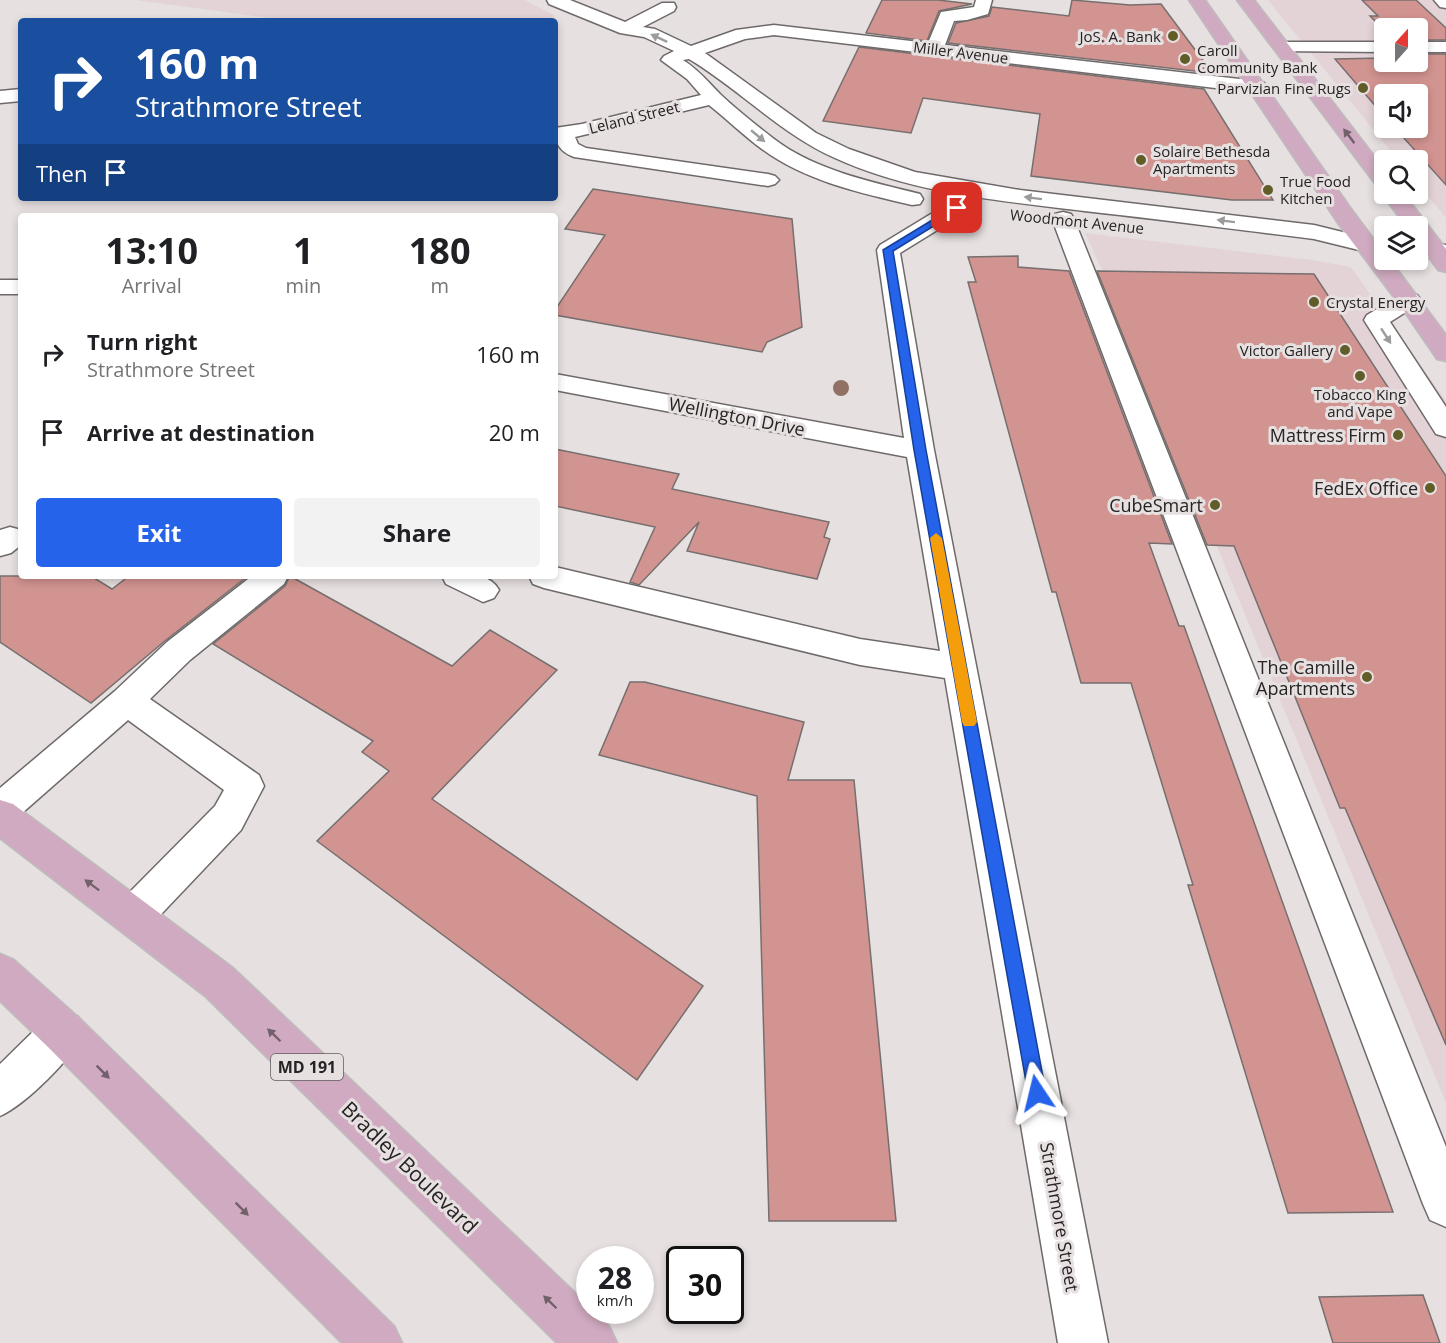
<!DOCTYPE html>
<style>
:root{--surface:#fff;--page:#f2f2f2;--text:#202124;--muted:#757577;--accent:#2563eb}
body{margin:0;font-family:"Open Sans",sans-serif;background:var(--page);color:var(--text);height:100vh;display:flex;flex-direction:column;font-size:22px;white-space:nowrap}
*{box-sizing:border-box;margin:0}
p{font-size:20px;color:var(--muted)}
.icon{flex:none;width:33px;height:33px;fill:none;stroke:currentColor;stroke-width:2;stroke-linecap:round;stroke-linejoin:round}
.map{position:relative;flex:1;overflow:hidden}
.panel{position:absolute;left:18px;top:213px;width:540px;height:366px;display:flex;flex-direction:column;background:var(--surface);border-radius:6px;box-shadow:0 3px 9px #0003}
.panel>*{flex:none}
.top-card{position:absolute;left:18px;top:18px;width:540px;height:183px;border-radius:6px;box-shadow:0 3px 9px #0003;background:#1a4fa0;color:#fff;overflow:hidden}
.needle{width:39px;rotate:21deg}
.tools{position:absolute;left:1374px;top:18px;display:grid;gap:12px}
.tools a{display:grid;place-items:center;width:54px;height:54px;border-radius:6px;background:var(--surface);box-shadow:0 3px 9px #0003;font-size:30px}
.speed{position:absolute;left:576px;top:1246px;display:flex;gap:12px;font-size:30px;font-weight:700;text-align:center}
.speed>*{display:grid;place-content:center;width:78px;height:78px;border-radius:50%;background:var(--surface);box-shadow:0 3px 9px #0003;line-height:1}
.speed small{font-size:15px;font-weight:400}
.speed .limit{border:3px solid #111;border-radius:9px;background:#fff;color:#111}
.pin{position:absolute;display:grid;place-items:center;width:51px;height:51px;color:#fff;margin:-26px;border-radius:12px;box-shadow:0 3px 9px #0006}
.me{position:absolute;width:66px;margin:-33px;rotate:350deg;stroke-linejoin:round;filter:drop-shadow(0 0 4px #0008)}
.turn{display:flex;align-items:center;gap:21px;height:126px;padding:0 18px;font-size:27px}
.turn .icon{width:78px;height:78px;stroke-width:2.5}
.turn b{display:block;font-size:42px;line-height:51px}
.then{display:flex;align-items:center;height:57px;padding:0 18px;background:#0003;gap:12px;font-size:22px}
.eta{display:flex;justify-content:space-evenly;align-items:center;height:102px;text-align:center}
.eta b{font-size:36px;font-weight:700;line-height:42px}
.primary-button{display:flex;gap:12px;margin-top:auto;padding:12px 18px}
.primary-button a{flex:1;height:69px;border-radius:6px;background:var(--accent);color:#fff;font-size:24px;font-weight:700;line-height:69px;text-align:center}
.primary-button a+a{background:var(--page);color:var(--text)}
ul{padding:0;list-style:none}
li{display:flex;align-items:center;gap:18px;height:78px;padding:0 18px}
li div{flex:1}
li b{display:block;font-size:22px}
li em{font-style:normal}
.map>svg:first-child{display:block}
</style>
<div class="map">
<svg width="1446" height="1343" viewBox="0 0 1446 1343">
<rect width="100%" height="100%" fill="#e7e0e1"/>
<path fill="#e3d3d7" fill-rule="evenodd" d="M136 0H525L555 16 547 21H292Z
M1268 0H1446V218L1418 184V160H1398ZM1384 28H1418V62H1384ZM1384 94H1418V128H1384Z
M1085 233 1312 260 1351 267 1446 401V1103L1115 299Z"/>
<path fill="#d29490" stroke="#766f6f" stroke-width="1.5" d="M882 0H938L972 4 939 11 927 41 866 33Z
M1072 0 1130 5 1161 4 1205 63 1203 72 948 43 956 23 989 16 992 7 1069 16Z
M1362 0H1416L1446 28V40H1418V28L1384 30 1370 16H1378Z
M859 47 1204 89 1273 200H1232L1031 176 1040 114 923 98 911 133 823 121Z
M1418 54H1446V185L1395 128H1418V94H1384V116L1335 59 1384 58V62H1418Z
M593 189 792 219 802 327 767 342 762 352 555 315V310L605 235 565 229Z
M1018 256V267L1069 271 1172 544 1149 543 1179 626H1184L1393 1212 1288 1213 1188 885H1193L1131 683H1081L1056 592H1052L968 282H976L968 257Z
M1097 271 1314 274 1446 476V1045L1345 808H1340L1234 546 1207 545Z
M555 449 679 474 672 489 829 522 824 537 830 539 817 579 687 551 699 522 639 585 630 582 655 527 555 506Z
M0 576H91L112 589 129 576H248L166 640 91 703 0 642Z
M290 576 452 666 490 630 557 670 432 799 703 986 637 1080 317 841 389 771 362 752 373 741 213 644 285 586Z
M630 682H645L804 722 788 780H854L896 1221H769L757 796 599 755Z
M1423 1295 1440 1343H1333L1319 1297Z"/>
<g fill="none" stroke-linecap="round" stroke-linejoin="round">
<defs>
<path id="minor" d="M547 0H570L625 22 662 3H674L676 7 674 11 643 27 655 29 691 46 736 30 774 25 928 43 941 12 974 7 976 0H992L988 14 967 20 954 21 945 45 1257 81 1264 83 1266 87 1264 91 1257 93 774 35 745 39 705 53 816 133 849 149 915 172 1020 190 1314 225 1375 240 1378 245 1375 250 1367 252 1314 239C1240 230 1166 220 1093 212 1006 201 916 195 835 158 781 134 739 89 689 59L683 60C700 71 707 81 720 94 737 110 756 125 774 139 814 170 872 182 920 194L923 199 920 204 912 205C861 193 805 181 762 149 744 136 727 119 709 105L575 137 578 144 586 148 768 174 775 176 779 180 775 184 768 186 574 157C559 151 555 143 555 128L582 124 701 95 687 79 661 60 664 56 674 51 644 37 620 33 549 4Z
M1434 0H1446V8L1440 7Z
M1283 42H1384V52L1277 51 1274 47 1277 43Z
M1418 42H1446V52H1418Z
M21 89V101L0 103V91Z
M957 201 965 203 968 208 965 213 900 253 934 450 1108 1343H1058L945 678 860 665 544 588 533 584 529 576H555V567L860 639 940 651 907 457 555 390V374L904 438 877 250 880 245 949 203Z
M1063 212 1071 214 1074 219 1446 1147V1227L1430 1220 1423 1204 1052 219 1055 214Z
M1418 242 1446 245V259L1418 256Z
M0 280H21V294H0Z
M1409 293 1417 295 1421 300 1417 305 1390 322 1446 407V437L1436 434 1364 320 1367 315 1401 295Z
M10 527 21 530V545L11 553 0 556V530Z
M252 576H288L284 584 190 660 150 699 259 775 264 786 241 830 147 929 133 935 119 929 114 916 119 903 215 806 224 790 128 720 13 821 0 826V788L115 691 167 642Z
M442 576C462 576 488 570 499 590L494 598 483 602 446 584Z
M63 1011 78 1017 84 1032C74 1057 25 1105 0 1116V1064L48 1017Z"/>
<path id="major" d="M1189 0H1205L1354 213 1384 253V260H1390L1446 335V361L1437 359 1400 305 1338 223Z
M1237 0H1254L1384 169V188L1377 186Z
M1384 191V194H1404L1446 249V272L1438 270 1418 242V226H1406L1382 194Z
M0 800 13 804 233 968 590 1307V1311H594L609 1326 617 1343H557L205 996 0 838Z
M0 954 14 960 78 1017 394 1326 402 1343H342L48 1047 0 1001Z"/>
</defs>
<use href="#minor" stroke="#6f696a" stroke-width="3"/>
<use href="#major" stroke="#bebdbd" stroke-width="3"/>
<use href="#minor" fill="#fff" fill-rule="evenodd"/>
<use href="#major" fill="#d0aac0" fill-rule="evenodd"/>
</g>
<circle fill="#917165" cx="841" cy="388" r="8"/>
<defs><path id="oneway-solid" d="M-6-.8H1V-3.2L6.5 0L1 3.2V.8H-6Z" transform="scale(1.5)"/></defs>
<g fill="#9d9c9c">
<use href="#oneway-solid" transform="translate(659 38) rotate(-155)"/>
<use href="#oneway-solid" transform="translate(758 136) rotate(40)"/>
<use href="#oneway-solid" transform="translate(1033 198) rotate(-173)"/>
<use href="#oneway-solid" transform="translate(1226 221) rotate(-173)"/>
<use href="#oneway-solid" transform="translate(1386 336) rotate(57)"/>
</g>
<g fill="#72606a">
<use href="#oneway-solid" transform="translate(1349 136) rotate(-127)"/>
<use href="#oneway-solid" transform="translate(92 885) rotate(-143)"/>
<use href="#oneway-solid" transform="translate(274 1035) rotate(-136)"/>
<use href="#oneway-solid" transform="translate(103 1072) rotate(45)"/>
<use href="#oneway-solid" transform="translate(242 1209) rotate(45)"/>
<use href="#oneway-solid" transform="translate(550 1302) rotate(-136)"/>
</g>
<path fill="#2563eb" stroke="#184099" stroke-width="1.5" d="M957 205 962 208 960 210 893 251 926 450 1046 1093 1043 1099 1037 1102 1031 1099 1028 1093 914 450 883 250Z"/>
<path fill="#f59e0b" d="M936 533 942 538 977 722 974 726H964L962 722 930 538Z"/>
<g fill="#625c29" stroke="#e7e0e1" stroke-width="2">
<circle cx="1173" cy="36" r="6"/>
<circle cx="1185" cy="59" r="6"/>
<circle cx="1363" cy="88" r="6"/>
<circle cx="1141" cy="160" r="6"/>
<circle cx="1268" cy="190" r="6"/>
<circle cx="1314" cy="302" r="6"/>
<circle cx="1345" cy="350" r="6"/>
<circle cx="1360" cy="376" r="6"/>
<circle cx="1398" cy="435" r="6"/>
<circle cx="1430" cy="488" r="6"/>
<circle cx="1215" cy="505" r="6"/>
<circle cx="1367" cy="677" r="6"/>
</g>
<g text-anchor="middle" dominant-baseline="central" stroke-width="6" stroke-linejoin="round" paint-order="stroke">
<g font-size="15" fill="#262324" stroke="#e7e0e1" text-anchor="start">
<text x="1161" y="36" text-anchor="end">JoS. A. Bank</text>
<text x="1197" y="50">Caroll<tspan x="1197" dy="17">Community Bank</tspan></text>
<text x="1351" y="88" text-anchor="end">Parvizian Fine Rugs</text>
<text x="1153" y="151">Solaire Bethesda<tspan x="1153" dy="17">Apartments</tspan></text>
<text x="1280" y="181">True Food<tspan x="1280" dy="17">Kitchen</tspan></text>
<text x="1326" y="302">Crystal Energy</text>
<text x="1333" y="350" text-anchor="end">Victor Gallery</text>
<text x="1360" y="394" text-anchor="middle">Tobacco King<tspan x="1360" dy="17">and Vape</tspan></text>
</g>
<g font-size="15" fill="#262324" stroke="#e7e0e1">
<text transform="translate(961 52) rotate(7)">Miller Avenue</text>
<text transform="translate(634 117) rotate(-14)">Leland Street</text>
<text transform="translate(1077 221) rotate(6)">Woodmont Avenue</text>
</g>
<rect fill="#e7e0e1" stroke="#605c5d" stroke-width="1.5" x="271" y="1054" width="72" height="26" rx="4.5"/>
<g font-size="16" font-weight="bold" fill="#262324">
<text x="307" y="1067">MD 191</text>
</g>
<g font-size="18" fill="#262324" stroke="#e7e0e1">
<text transform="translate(737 416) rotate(11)">Wellington Drive</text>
<text transform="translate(1060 1217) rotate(80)">Strathmore Street</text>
</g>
<g font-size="18" fill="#262324" stroke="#e7e0e1" text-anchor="end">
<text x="1386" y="435">Mattress Firm</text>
<text x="1418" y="488">FedEx Office</text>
<text x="1203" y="505">CubeSmart</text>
<text x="1355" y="667">The Camille<tspan x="1355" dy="21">Apartments</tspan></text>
</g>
<g font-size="21" fill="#262324" stroke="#e7e0e1">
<text transform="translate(410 1167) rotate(44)">Bradley Boulevard</text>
</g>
</g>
</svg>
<div class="tools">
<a><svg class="needle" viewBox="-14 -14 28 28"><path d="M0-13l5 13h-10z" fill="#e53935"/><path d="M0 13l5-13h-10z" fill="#757577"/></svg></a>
<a><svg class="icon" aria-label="sound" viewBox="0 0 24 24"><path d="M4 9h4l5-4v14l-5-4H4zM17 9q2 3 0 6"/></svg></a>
<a><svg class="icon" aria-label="search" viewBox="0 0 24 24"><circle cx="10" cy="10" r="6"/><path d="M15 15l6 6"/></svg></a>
<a><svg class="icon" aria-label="layers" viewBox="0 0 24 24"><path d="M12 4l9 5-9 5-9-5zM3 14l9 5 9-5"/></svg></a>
</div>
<div class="speed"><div>28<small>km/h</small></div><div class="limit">30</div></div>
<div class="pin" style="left:957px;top:208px;background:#d93025"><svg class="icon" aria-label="arrive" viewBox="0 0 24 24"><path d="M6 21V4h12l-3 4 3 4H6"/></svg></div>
<svg class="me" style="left:1037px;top:1093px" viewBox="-20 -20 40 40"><path d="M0-17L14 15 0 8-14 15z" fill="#2563eb" stroke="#fff" stroke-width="4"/></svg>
<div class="top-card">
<div class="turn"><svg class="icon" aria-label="right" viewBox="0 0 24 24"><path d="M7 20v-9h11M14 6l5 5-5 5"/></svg><div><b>160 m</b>Strathmore Street</div></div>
<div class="then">Then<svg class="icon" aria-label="arrive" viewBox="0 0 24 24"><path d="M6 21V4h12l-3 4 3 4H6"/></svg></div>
</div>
<section class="panel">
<div class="eta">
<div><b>13:10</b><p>Arrival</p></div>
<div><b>1</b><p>min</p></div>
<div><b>180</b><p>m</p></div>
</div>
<ul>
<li><svg class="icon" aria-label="right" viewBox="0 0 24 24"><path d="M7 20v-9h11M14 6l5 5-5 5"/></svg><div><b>Turn right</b><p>Strathmore Street</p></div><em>160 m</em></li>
<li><svg class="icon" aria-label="arrive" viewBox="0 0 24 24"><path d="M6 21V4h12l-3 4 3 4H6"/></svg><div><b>Arrive at destination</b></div><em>20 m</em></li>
</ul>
<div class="primary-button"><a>Exit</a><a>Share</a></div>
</section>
</div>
